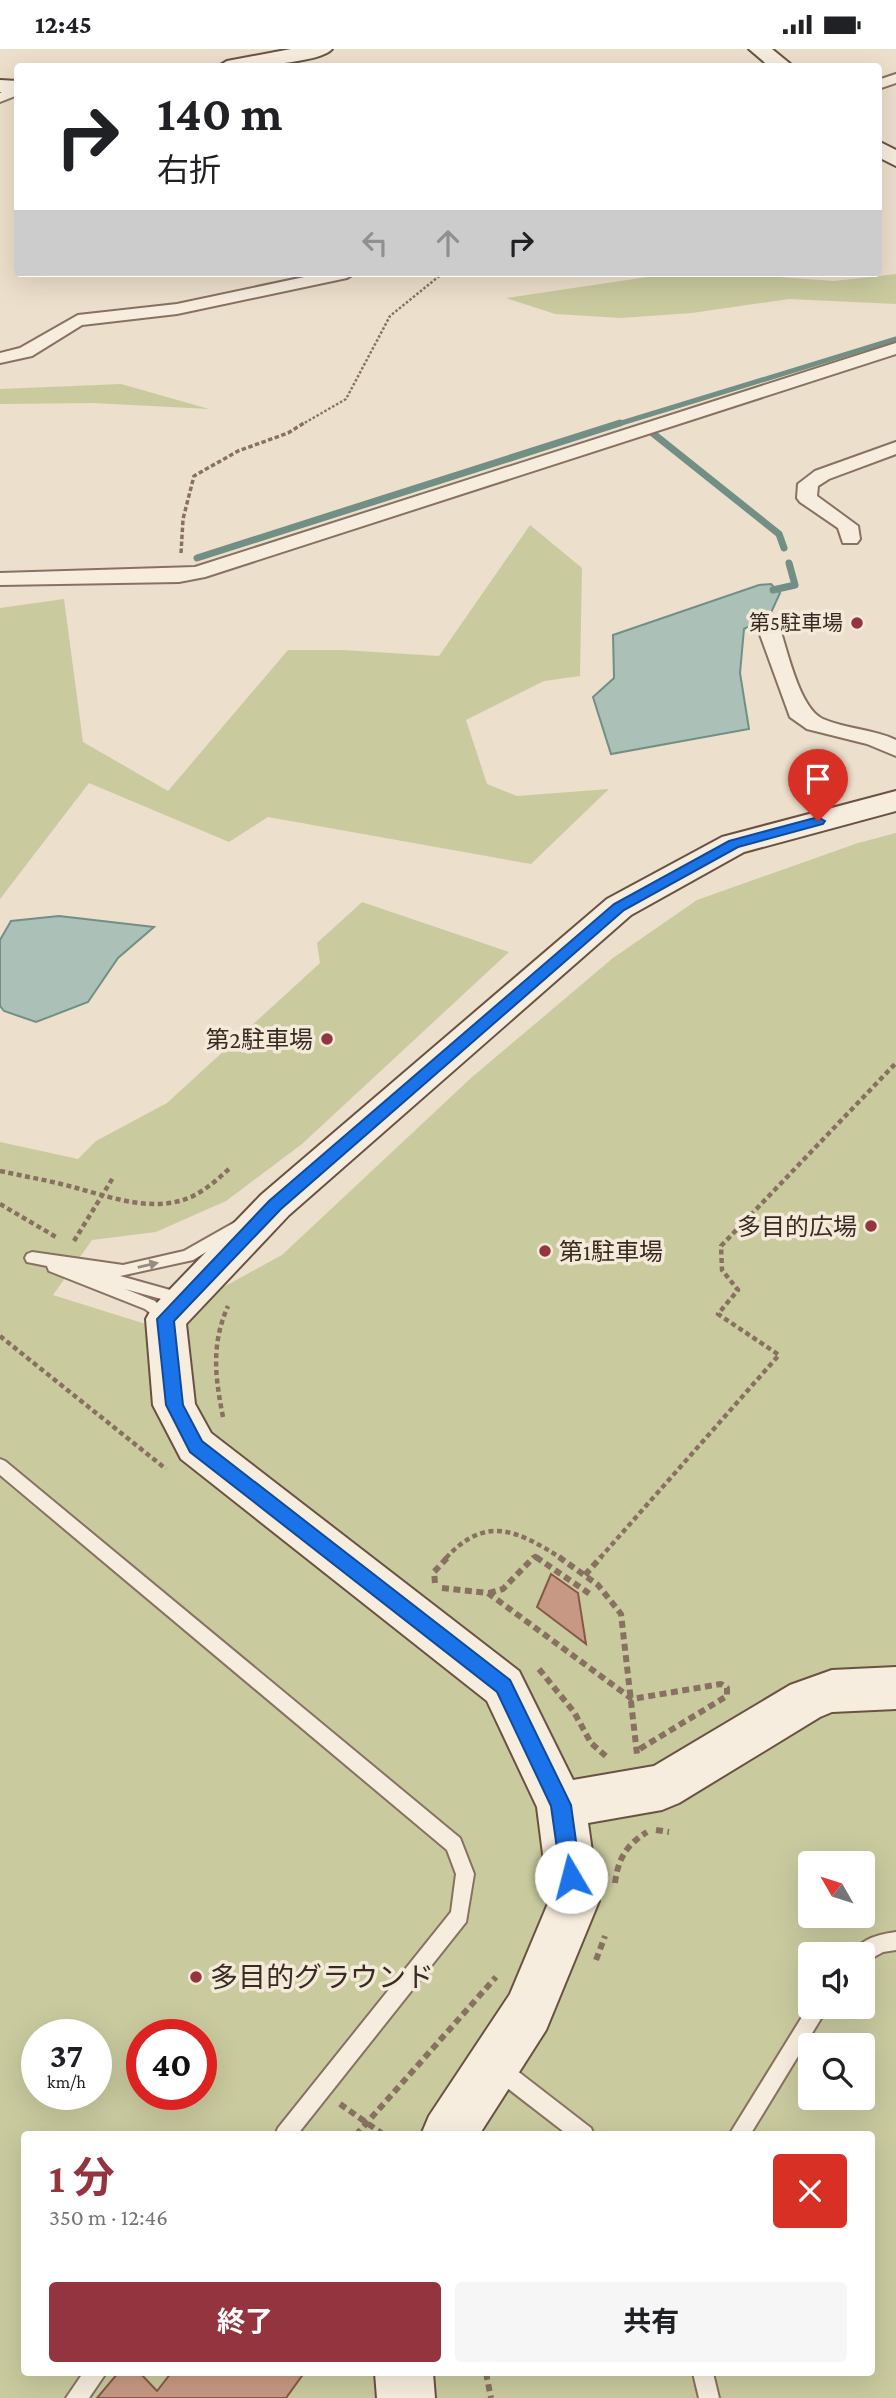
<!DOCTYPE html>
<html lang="ja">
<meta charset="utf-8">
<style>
:root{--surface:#fff;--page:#f6f6f6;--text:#202124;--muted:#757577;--accent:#93343f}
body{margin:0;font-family:"Crimson Pro","Noto Sans JP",serif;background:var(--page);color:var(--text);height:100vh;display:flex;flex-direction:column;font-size:26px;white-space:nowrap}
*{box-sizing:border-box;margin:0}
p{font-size:23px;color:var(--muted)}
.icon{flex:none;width:38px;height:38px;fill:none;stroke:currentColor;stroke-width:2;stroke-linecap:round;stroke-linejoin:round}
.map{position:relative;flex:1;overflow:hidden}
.panel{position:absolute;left:21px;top:2082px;width:854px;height:245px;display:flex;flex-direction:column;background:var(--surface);border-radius:7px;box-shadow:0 7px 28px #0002}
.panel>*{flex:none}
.hud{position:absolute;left:14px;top:14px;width:868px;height:214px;border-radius:7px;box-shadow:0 7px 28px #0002;background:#fff;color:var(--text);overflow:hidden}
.needle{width:46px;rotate:309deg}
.buttons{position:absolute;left:798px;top:1802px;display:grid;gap:14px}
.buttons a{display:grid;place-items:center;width:77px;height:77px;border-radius:7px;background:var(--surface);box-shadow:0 7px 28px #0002;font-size:35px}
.speed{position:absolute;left:21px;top:1970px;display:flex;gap:14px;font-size:35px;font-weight:700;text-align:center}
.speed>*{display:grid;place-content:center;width:91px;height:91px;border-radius:50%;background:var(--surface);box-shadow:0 7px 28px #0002;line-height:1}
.speed small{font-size:18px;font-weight:400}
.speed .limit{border:10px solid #d22;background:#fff;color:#111}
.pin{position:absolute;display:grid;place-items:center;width:60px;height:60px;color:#fff;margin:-72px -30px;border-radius:50% 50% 50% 0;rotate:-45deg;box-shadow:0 0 7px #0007}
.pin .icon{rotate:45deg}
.me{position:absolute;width:77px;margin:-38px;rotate:352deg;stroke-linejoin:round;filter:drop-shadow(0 0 5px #0008)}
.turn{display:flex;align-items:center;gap:24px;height:147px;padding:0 28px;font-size:32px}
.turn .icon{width:91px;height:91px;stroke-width:2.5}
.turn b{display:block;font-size:49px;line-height:60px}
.lanes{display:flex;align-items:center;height:66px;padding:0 28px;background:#0003;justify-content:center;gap:35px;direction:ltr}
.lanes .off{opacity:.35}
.round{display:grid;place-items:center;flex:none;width:74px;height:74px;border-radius:7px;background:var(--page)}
.headline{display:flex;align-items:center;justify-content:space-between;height:119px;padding:0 28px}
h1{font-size:42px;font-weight:700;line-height:52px;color:var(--accent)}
.primary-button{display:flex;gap:14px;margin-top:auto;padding:14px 28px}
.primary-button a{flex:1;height:80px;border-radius:7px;background:var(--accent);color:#fff;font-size:28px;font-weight:700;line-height:80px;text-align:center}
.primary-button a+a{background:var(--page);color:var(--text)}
.status{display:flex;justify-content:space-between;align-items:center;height:49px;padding:0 35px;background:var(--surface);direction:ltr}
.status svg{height:19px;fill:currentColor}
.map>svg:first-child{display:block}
</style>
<div class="status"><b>12:45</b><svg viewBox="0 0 49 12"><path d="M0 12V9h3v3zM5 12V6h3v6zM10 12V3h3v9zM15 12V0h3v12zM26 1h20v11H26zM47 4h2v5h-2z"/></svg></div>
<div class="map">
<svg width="896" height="2349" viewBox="0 0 896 2349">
<rect width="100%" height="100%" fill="#ecdfcb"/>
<path fill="#caca9f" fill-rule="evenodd" d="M674 224H722L834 232 896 225V255L789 250 692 264 621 269 555 265 506 249Z
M121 335 209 360 93 354 0 355V340Z
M530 476 582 519 580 627 544 632 466 671 487 735 517 747 609 740 531 815 268 768 229 793 89 734 0 850V559L64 550 83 693 168 742 288 601H343L439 607Z
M896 784V2349H0V1093L78 1110 96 1092 167 1054 320 914 317 894 362 853 509 903 302 1095 226 1152 156 1183 92 1191 53 1246 152 1277 282 1206 471 1029 613 909 697 851 858 794ZM810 1815H863V1867H810ZM810 1906H863V1958H810ZM37 1986H96V2046H37ZM142 1986H201V2046H142ZM810 1997H863V2049H810ZM24 2086H872V2324H24Z"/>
<path fill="#abc1b8" stroke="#728f85" stroke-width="2" d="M771 535 780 544 769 568 744 580 740 624 749 680 611 705 593 648 614 629 613 586 759 536Z
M59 867 154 878 118 909 88 953 36 973 4 962 0 957V891L11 872Z"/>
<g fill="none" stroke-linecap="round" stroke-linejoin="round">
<path stroke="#728f85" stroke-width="5" d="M615 376 896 290"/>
<path stroke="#728f85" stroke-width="7" d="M650 382 779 485 784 499
M197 509 620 374
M773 541 795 536 789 514"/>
</g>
<path fill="#c79984" stroke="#865947" stroke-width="2" d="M551 1525 578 1544 586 1595 537 1558Z
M118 2324H140L157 2342 171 2324H304L286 2349H97Z"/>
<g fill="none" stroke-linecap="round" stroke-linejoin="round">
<defs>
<path id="lane" d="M237 1172 242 1173 244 1177 242 1181 193 1211 120 1227 188 1246 190 1250 188 1254 183 1256 125 1240 155 1252 173 1270 171 1274 166 1276 145 1260 49 1222 47 1217 27 1213 25 1209 27 1205 32 1203 123 1216 184 1202Z
M0 1410 5 1412 460 1789 474 1825 466 1873 297 2086H275L278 2079 451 1863 456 1825 447 1801 0 1426Z
M896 1883V1901L883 1903 863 1914V1906H852C859 1890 880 1885 896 1883Z
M810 1955V1958H828L750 2086H729Z
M500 2012 507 2014 591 2079 594 2086H568L493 2028 491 2021 493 2014Z
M83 2324H106L89 2349H66Z
M693 2324H713L719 2349H699Z"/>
<path id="street" d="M896 25V34L878 40V31Z
M18 34V46L0 53V44Z
M323 224H355L347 229 177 265 82 276 32 307 0 314V304L20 299 78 266 177 255Z
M896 294V305L205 528 179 533 0 536V524L195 518Z
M896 393V405L829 430 818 437 817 447 858 477 860 490 857 494H843L838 479 800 453 797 449 798 435 815 422Z
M769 574 776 576 780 580C788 604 800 660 823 670 846 680 873 680 896 691V707L867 695 807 680 790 668 758 580 762 576Z"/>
<path id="secondary" d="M291 0H332C320 15 239 18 217 18L227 12Z
M749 0H772L794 18H770Z
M0 31 18 32V44L0 43Z
M878 92 896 101V117L878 108Z
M896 742V762L744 803 631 866 289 1166 186 1275 195 1355 211 1384 519 1622 573 1731 654 1717 790 1636 832 1621 896 1618V1660L832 1663 820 1668 679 1754 662 1761 588 1774 599 1852 546 1981 479 2086H421L429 2067 510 1945 549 1852 537 1758 487 1652 181 1410 153 1356 146 1270 152 1259 261 1146 607 850 722 788Z
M375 2324H433L435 2349H377Z"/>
</defs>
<use href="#lane" stroke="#887160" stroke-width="4"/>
<use href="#street" stroke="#887160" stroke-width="4"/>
<use href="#secondary" stroke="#6a5243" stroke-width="4"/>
<path stroke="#887160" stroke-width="2.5" stroke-dasharray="2.5 2" stroke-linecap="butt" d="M301 376 346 350 390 267 443 224"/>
<path stroke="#887160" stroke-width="3.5" stroke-dasharray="4.5 2.5" stroke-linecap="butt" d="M181 504 183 470 194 427 238 402 288 384 304 374"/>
<path stroke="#887160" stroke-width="4.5" stroke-dasharray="5 3.5" stroke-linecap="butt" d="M0 1122C23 1127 46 1131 69 1137 108 1147 152 1165 191 1148 206 1141 218 1130 230 1119
M0 1155 56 1188
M74 1192 114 1127
M0 1287 166 1420
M223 1368C215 1328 211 1295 228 1257
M446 1509C486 1465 518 1482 561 1509
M533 1509 535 1507 539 1509
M600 1509 779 1306 718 1265 738 1241 722 1221 721 1197 896 1014"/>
<path stroke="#887160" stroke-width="6" stroke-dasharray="7 4.5" stroke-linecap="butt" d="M536 1508 590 1545
M559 1508 598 1536 621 1565 637 1705
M585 1526 601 1508
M435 1534 434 1523 448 1508
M442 1539 488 1544 632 1650 721 1635 727 1639V1647L638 1701
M489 1544 503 1540 534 1508
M539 1620 574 1663 591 1694 608 1709
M656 1781 669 1783
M615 1834C618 1810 626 1796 647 1783
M596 1911 605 1887
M340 2055 384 2086
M356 2086 496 1928
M486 2324 491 2349"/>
<use href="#lane" fill="#f7edde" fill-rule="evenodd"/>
<use href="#street" fill="#f7edde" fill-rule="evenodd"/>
<use href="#secondary" fill="#f7edde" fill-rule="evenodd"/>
</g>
<defs><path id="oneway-solid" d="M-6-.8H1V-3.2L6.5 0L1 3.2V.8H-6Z" transform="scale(1.75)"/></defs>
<use fill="#988c80" href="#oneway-solid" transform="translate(148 1216) rotate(-13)"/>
<path fill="#1a73e8" stroke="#114b97" stroke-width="2" d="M818 768 825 772 823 775 738 798 624 861 281 1160 174 1272 183 1356 202 1392 510 1631 571 1756 581 1828 578 1835 571 1838 564 1835 561 1828 551 1757 497 1643 190 1403 166 1356 157 1270 269 1152 614 855 729 792Z"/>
<g fill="#93343f" stroke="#f4eada" stroke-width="2.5">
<circle cx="857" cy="574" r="7"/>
<circle cx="327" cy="990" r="7"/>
<circle cx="871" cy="1177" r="7"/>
<circle cx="545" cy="1202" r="7"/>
<circle cx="196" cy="1928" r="7"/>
</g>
<g text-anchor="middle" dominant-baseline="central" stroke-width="7" stroke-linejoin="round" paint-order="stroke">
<g font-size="21" fill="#3a2b22" stroke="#f4eada" text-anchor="end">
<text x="843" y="574">第5駐車場</text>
</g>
<g font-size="24" fill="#3a2b22" stroke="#f4eada" text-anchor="end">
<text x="313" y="990">第2駐車場</text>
<text x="857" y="1177">多目的広場</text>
<text x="559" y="1202" text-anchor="start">第1駐車場</text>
</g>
<g font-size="28" fill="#3a2b22" stroke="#f4eada" text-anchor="start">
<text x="210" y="1928">多目的グラウンド</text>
</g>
</g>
</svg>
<div class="buttons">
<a><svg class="needle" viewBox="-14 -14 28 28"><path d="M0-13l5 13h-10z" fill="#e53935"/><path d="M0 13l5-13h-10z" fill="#757577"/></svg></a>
<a><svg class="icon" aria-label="sound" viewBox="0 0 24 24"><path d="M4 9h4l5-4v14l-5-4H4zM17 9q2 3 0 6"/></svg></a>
<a><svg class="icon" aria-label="search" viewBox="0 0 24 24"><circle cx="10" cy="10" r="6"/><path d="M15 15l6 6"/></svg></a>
</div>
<div class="speed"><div>37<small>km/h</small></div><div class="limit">40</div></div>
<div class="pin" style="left:818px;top:772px;background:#d93025"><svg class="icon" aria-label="arrive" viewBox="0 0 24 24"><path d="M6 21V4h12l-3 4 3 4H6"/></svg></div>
<svg class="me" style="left:571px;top:1828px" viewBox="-20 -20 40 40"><circle r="19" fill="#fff"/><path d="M0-13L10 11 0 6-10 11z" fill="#1a73e8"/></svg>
<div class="hud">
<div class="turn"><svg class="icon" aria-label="right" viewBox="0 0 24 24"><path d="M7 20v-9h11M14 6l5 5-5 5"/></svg><div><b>140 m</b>右折</div></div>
<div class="lanes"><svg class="icon off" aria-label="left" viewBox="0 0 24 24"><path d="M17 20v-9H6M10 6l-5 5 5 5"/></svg><svg class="icon off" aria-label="ahead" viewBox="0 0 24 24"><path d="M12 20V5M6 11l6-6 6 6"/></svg><svg class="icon" aria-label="right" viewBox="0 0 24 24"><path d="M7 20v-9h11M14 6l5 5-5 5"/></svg></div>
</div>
<section class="panel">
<div class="headline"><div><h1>1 分</h1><p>350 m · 12:46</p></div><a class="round" style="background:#d93025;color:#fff"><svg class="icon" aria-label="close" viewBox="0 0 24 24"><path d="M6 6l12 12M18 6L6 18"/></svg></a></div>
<div class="primary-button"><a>終了</a><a>共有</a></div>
</section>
</div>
